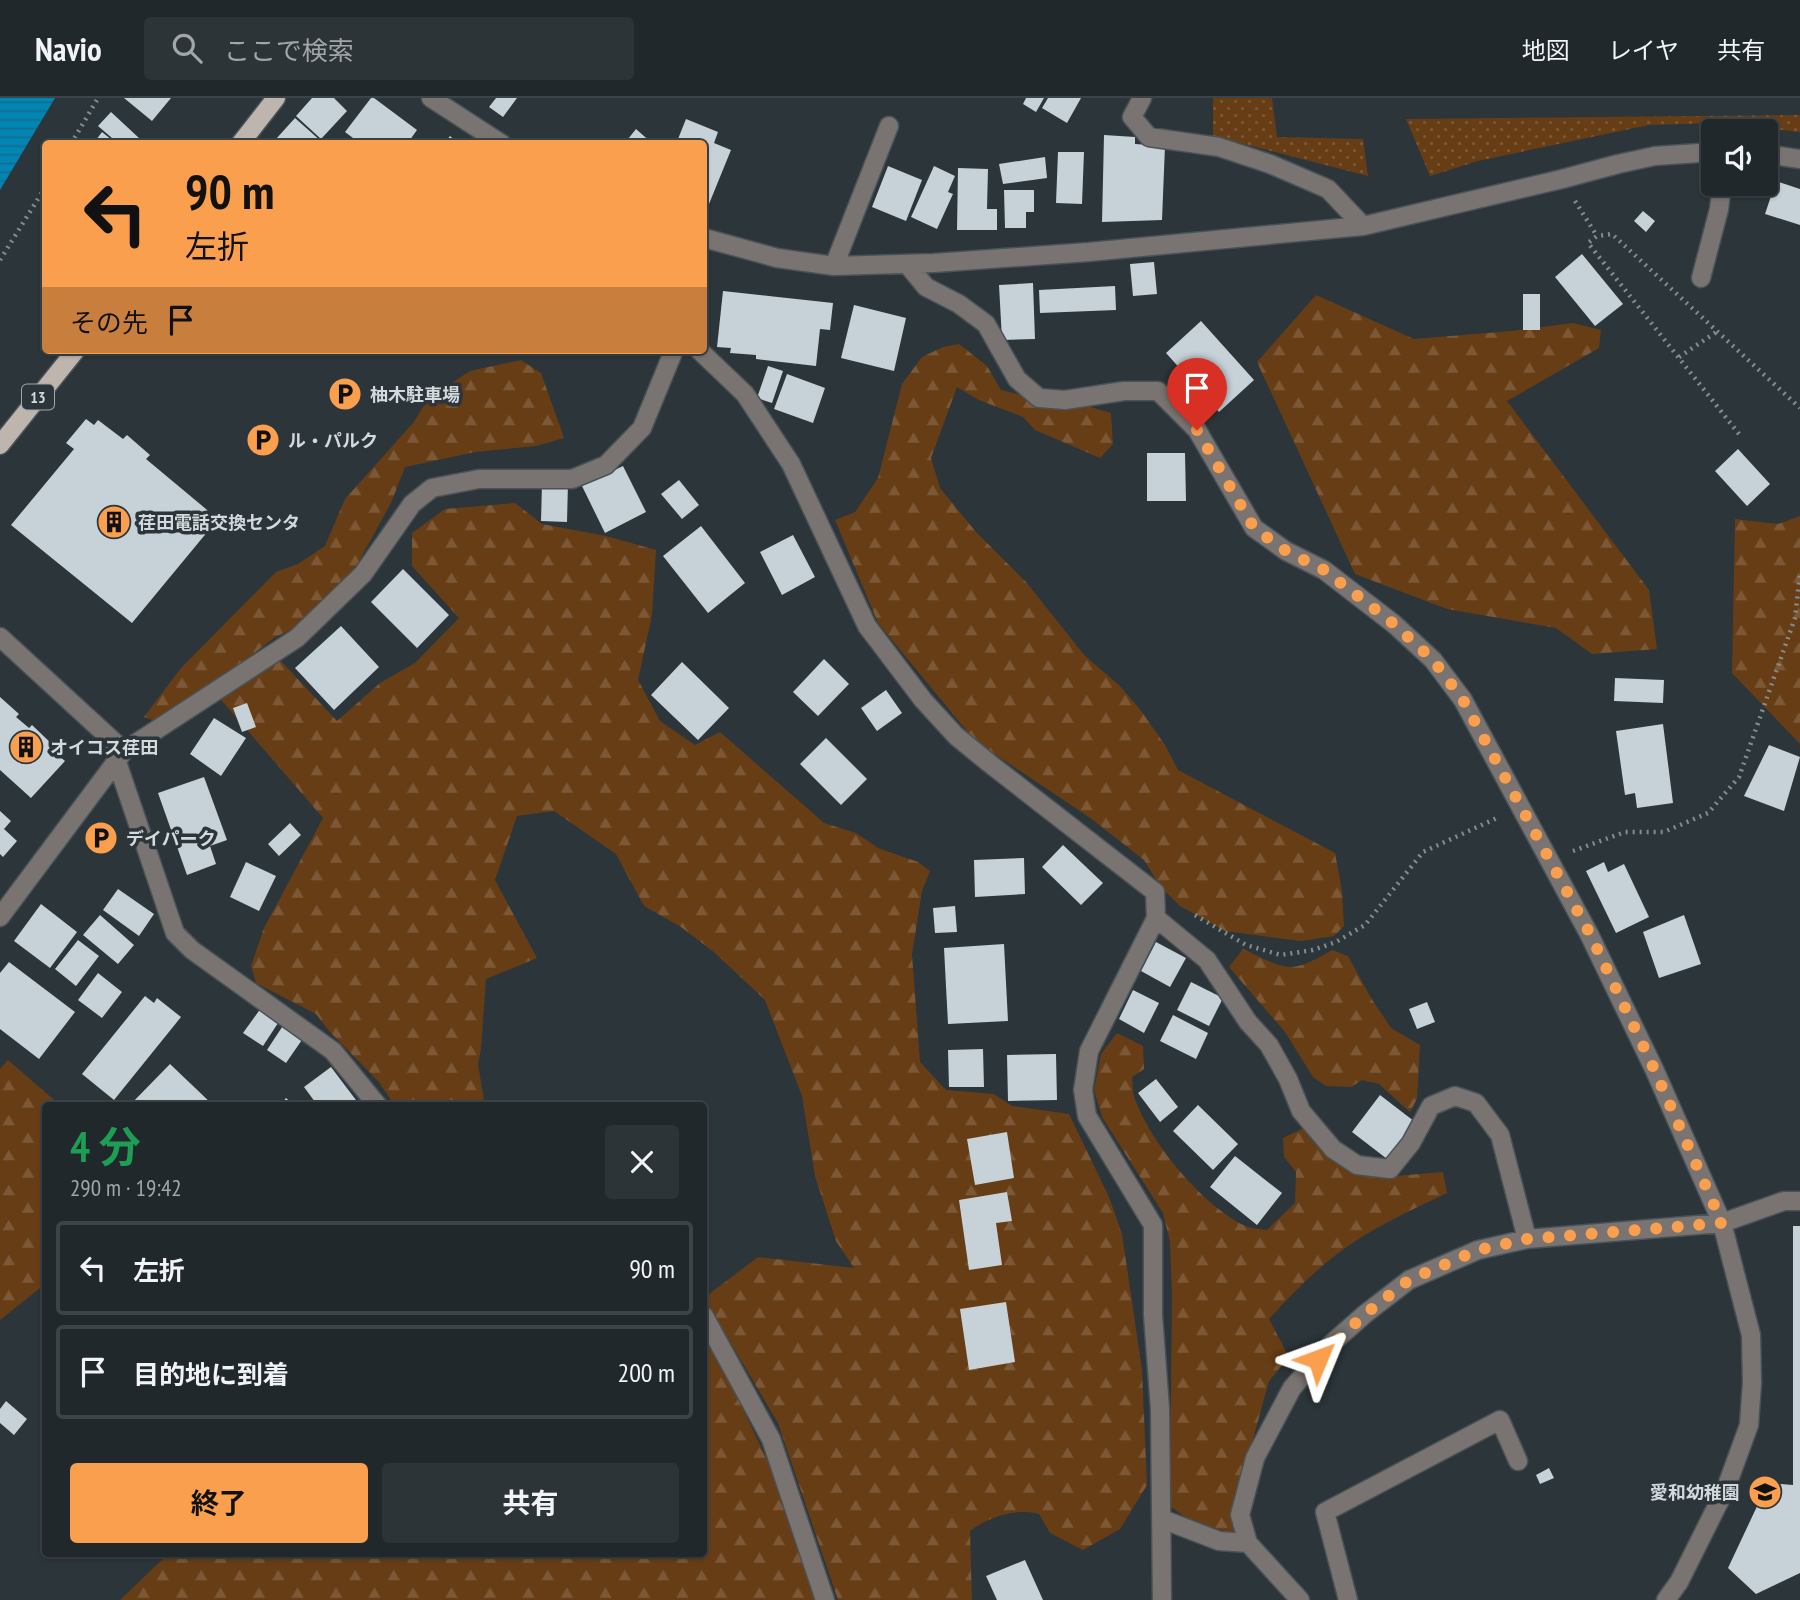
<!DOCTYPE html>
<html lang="ja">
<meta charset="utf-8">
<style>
:root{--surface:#20282c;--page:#2d3438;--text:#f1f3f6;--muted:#a2a6a9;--line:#3d4448;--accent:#fa9f4e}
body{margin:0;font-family:"PT Sans Narrow","Noto Sans JP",sans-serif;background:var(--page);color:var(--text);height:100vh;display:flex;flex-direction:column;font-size:26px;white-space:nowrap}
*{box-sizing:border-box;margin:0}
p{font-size:23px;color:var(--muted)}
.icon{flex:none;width:38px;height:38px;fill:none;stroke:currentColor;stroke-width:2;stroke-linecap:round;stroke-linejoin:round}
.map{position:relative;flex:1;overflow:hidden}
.details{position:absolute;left:42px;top:1004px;width:665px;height:455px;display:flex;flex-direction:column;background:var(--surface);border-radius:7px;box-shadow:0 2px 5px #0004,0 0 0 2px var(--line)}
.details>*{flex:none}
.banner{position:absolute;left:42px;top:42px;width:665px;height:214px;border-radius:7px;box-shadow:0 2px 5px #0004,0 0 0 2px var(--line);background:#fa9f4e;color:#111;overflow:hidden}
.fabs{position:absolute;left:1701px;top:21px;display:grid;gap:14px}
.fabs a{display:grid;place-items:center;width:77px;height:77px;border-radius:7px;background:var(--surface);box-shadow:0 2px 5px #0004,0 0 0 2px var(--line);font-size:35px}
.pin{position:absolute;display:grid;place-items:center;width:60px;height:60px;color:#fff;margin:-72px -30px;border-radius:50% 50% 50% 0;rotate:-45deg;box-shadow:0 0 7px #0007}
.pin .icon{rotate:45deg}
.me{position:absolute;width:77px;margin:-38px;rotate:46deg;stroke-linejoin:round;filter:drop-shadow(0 0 5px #0008)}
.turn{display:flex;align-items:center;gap:24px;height:147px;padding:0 28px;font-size:32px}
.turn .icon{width:91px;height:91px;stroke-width:2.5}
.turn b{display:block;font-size:49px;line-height:60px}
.then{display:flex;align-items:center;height:66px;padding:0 28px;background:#0003;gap:14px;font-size:26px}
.round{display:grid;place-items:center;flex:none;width:74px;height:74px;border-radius:7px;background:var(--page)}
.head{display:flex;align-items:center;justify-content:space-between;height:119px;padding:0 28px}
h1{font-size:42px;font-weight:700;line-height:52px;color:#1e9e55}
.cta{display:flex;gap:14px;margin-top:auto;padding:14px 28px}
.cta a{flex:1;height:80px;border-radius:7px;background:var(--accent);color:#111;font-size:28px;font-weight:700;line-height:80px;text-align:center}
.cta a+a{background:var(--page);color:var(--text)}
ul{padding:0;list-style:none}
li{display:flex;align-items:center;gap:21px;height:94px;margin:0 14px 10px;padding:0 14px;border:4px solid var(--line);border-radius:7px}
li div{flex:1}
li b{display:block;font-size:26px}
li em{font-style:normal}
header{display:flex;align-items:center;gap:42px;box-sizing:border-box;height:98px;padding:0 35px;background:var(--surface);border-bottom:2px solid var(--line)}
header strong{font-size:33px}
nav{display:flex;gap:38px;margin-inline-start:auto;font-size:24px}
.search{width:490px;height:63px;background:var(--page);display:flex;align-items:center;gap:18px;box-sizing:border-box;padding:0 24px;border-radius:7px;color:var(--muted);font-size:26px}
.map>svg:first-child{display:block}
</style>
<header>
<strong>Navio</strong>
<div class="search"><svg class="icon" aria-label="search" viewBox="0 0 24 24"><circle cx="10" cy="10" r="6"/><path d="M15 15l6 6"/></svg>ここで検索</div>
<nav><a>地図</a><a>レイヤ</a><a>共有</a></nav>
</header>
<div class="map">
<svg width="1800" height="1502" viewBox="0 0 1800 1502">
<defs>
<pattern id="green-dots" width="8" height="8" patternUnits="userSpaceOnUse" patternTransform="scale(1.75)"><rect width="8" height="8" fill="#673d15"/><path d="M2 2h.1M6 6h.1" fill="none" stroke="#7c5836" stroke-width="1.8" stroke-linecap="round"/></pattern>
<pattern id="forest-firs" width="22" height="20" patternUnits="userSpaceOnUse" patternTransform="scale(1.75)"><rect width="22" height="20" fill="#673d15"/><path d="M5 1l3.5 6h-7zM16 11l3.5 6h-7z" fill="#7c5836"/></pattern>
<pattern id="water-rules" width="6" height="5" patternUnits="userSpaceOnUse" patternTransform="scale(1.75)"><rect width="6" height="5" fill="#0085b4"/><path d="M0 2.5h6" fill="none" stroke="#166d8c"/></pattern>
</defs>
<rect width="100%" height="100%" fill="#2b353a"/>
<path fill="url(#green-dots)" d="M1213 0H1272L1277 39 1363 41 1368 78 1213 38Z
M1800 17V34L1720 25 1649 27 1478 63 1430 78 1406 21Z"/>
<path fill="url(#forest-firs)" d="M1316 197 1414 241 1512 233 1573 225 1601 232 1599 250 1507 303 1649 492 1657 551 1592 556 1556 530 1447 511 1355 476 1257 264Z
M959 246 987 268 1001 292 1044 303 1087 308 1111 315 1113 346 1100 360 1035 332 1023 319 979 302 957 289 931 360 940 390 976 434 1026 484 1085 558 1119 587 1139 610 1165 647 1178 672 1335 755 1342 793 1344 828 1334 838 1301 843 1225 833 1180 808 1160 788 1144 762 1089 719 975 643 878 525 835 422 855 414 878 380 902 286 922 259 943 249Z
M521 262 541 275 564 340 536 348 475 354 405 369 391 405 358 465 331 499 296 529 274 540 224 578 156 623 144 619 181 570 276 474 298 466 325 448 345 401 413 325 429 300 470 273Z
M515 405 542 426 606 438 656 452 652 517 638 582 660 623 695 647 720 634 824 725 856 735 878 750 918 764 930 773 922 793 912 856 920 964 946 992 994 996 1012 1008 1069 1016 1109 1099 1122 1136 1142 1272 1147 1387 1120 1431 1083 1452 1050 1435 1039 1416C1015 1410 989 1419 970 1433L972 1502H838L778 1325 704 1200 758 1159 854 1170 836 1143 815 1078 802 998 765 902 715 855 681 829 644 808 616 756 554 713 517 718 495 782 537 860 486 881 481 951 478 966 485 1008H395L379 984 330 934 316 916 256 885 251 868 264 830 323 720 217 597 279 561 337 623 380 585 415 565 459 520 412 468V435L445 411Z
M1800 418V646L1732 575 1735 421 1778 426Z
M1243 851C1286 871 1288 878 1332 852L1348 858 1371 900 1391 930 1420 947 1417 1001 1410 1014 1379 986 1362 982 1351 989 1326 988 1313 979 1285 934 1229 869Z
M1117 935 1143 948 1144 971 1132 979C1133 986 1132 994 1135 1001 1150 1044 1200 1104 1241 1126 1248 1130 1259 1131 1267 1132L1295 1105 1296 1074 1284 1059 1283 1040 1304 1030 1333 1061 1385 1079 1443 1074 1447 1095C1410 1113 1369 1131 1337 1156 1312 1175 1290 1198 1269 1221L1289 1259 1269 1283 1249 1355 1237 1436 1193 1425 1170 1408 1172 1195 1170 1144 1163 1115 1102 1019 1094 992 1101 956Z
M8 962 61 1008H46L45 1186 0 1222V971Z
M707 1244 739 1303 769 1366 817 1502H120L168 1456H704V1245Z"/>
<path fill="url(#water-rules)" d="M0 0H55L0 92Z"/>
<path fill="#c6d2d8" d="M124 0H171L152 23Z
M312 0H334L347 13 321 41 296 18Z
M371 0H374L417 32 407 46H361L345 34Z
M496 0H517L503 19 489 9Z
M1026 0H1044L1036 14 1023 6Z
M1048 0H1081L1067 25 1042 10Z
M111 14 139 40 134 46H119L98 28Z
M295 20 322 44 320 46H281L276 41Z
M686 21 718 34 714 45 731 52 709 106 704 104V46H676Z
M636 31 653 46H624Z
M102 34 117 46H93Z
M1104 37 1135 39V46L1165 48 1162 122 1102 124Z
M450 38 459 46H444Z
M1058 54H1084L1082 106 1056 105Z
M1045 59 1047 80 1003 86 999 66Z
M888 68 922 82 906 123 872 109Z
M934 68 955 78 948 94 953 96 937 131 911 119Z
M958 70 988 71 987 111H997V132H957Z
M1776 83 1800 91V127L1765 116Z
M1004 92H1034V114H1026V130H1005Z
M1643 113 1655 123 1646 134 1634 123Z
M1582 156 1623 206 1595 228 1555 179Z
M1154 164 1157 196 1133 198 1130 166Z
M1033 185 1035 241 1002 242 999 187Z
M1115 188 1116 212 1040 215 1039 192Z
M723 193 833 205 830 232 820 231 816 268 756 261V257L730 255 731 250 717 249Z
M1523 196H1540V232H1523Z
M854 207 906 220 894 273 841 260Z
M1201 223 1254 282 1219 314 1166 255Z
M768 268 783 273 772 305 757 300Z
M787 276 825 290 813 325 774 311Z
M86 321 94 327 98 322 123 341 127 337 150 357 146 361 218 421 132 525 11 427 74 351 66 345Z
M1738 351 1770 386 1747 408 1715 373Z
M1147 355H1185L1186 403H1147Z
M623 368 646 414 605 435 582 388Z
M679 382 699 407 682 421 661 396Z
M542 385H568L567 424 541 423Z
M701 428 745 485 708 515 663 458Z
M793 437 815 479 782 497 760 454Z
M403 471 449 517 417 550 371 504Z
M341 528 379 569 334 612 295 570Z
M824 561 849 586 818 618 793 594Z
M682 564 729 610 698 642 651 597Z
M1615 580 1664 582 1663 605 1614 603Z
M886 592 902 615 877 633 861 610Z
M0 599 19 616 16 619 29 630 32 627 54 648 51 651 65 663 31 700 0 672Z
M247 605 256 629 242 634 233 610Z
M214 620 246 640 221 678 190 656Z
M1663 626 1673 705 1637 710 1635 695 1625 697 1616 633Z
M826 640 867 681 841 707 800 666Z
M1769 647 1800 659 1784 713 1744 698Z
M204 679 227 742 210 748 216 766 187 777 158 695Z
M0 713 11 723 4 731 17 743 3 759 0 756Z
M290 725 301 737 279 758 268 746Z
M1063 747 1103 785 1081 807 1042 769Z
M1024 760 1025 796 975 799 974 762Z
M246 764 276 778 259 813 230 799Z
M1604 764 1608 774 1624 766 1649 819 1616 835 1586 773Z
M118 791 154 816 139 838 103 812Z
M41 806 77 834 50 870 14 843Z
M955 808 957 834 935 835 933 810Z
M100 817 134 847 118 866 83 837Z
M1684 817 1701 866 1659 880 1643 834Z
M78 842 99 858 76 888 55 871Z
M1156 844 1186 860 1170 889 1141 873Z
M1004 846 1008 923 948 926 944 850Z
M9 864 75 914 39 961 0 931V875Z
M98 875 122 894 102 920 78 902Z
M1191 884 1223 900 1209 928 1177 912Z
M1133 892 1159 905 1144 935 1119 921Z
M145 898 154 905 157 900 181 919 114 1002 82 976Z
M1427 904 1435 924 1417 931 1409 911Z
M261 910 280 922 263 948 243 935Z
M1173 917 1208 935 1196 961 1160 943Z
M286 923 306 936 286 965 267 952Z
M983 951 984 989H949L948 952Z
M1056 956 1057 1002 1008 1003 1007 957Z
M170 966 213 1007 211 1008H129Z
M331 969 359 1006 356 1008H318L304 989Z
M1156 981 1178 1009 1160 1024 1138 995Z
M1380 997 1419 1027 1391 1064 1352 1034Z
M286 1000 295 1008H280Z
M1198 1007 1238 1046 1213 1072 1173 1033Z
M1007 1034 1014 1080 975 1087 967 1041Z
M1235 1058 1282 1095 1257 1127 1210 1089Z
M1007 1094 1012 1123 996 1125 1002 1167 969 1172 959 1102Z
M1793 1128H1800V1475L1756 1496 1728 1470 1768 1385 1793 1387Z
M1006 1204 1015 1264 969 1272 960 1211Z
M6 1303 27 1321 14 1337 0 1325V1311Z
M1549 1370 1554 1380 1540 1386 1536 1377Z
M1025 1462 1043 1502H997L986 1478Z"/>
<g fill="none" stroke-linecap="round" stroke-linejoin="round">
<defs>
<path id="minor" d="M431 0 502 46
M1142 0 1132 19 1149 39 1219 49 1270 66 1328 91 1363 128
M1766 56 1800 61
M704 140 777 160 834 168 934 165 1089 154 1363 128 1562 81 1618 66 1655 58 1713 54
M907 166 926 189 959 206 986 226 1017 281 1039 300 1065 302 1124 293H1158L1197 332 1254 430 1286 453 1324 472 1394 526 1433 562 1463 602 1589 836 1655 973 1722 1125 1751 1237 1752 1285 1749 1327 1726 1390 1679 1484 1666 1502
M834 168 889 28
M1701 180 1719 111 1722 86
M699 252 745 296 791 366 867 528 923 602 956 638 989 665 1155 794 1156 820 1207 862 1248 924 1269 947 1288 981 1301 1013 1333 1051 1357 1067 1390 1071 1411 1045 1431 1008 1455 998 1476 1005 1500 1037 1527 1141
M0 539 124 653 0 819
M124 653 297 540 363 476 412 406 432 390 479 381H572L606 367 642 330 674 252
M117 664 175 835 192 852 333 953 378 1008
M1156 820 1089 953 1083 992 1087 1018 1153 1127V1217L1160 1311 1162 1502
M704 1218 771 1341 825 1502
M1162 1421 1219 1443 1248 1445
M1300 1502 1248 1445 1240 1417 1255 1360 1292 1290 1331 1246 1365 1216 1409 1182 1478 1152 1527 1141 1722 1125 1784 1103H1800
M1348 1502 1325 1414 1500 1322 1518 1363"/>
<path id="major" d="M240 46 276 0
M0 347 76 252"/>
</defs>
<use href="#minor" stroke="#495357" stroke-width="21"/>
<use href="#major" stroke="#495357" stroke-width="21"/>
<path stroke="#848c90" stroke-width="4.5" stroke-dasharray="2 5" stroke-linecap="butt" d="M71 46 98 0
M1575 103 1597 138
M0 162 46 88
M1679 259 1718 233
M1739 336 1588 145 1597 138 1612 136 1800 310
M1573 753 1625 734H1664L1708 715 1739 679 1795 520 1800 476
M1195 817 1246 847 1281 857 1313 852 1336 844 1365 827 1423 754 1499 719"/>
<use href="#minor" stroke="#797471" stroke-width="18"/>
<use href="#major" stroke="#beb5af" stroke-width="18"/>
</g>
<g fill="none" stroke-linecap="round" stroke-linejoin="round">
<path stroke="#fa9f4e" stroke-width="12" stroke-dasharray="0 21.6" d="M1197 332 1254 430 1286 453 1324 472 1394 526 1433 562 1463 602 1590 836 1655 973 1722 1125 1527 1141 1478 1152 1409 1182 1365 1216 1318 1261"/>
</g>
<defs>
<symbol id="parking-disc" viewBox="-11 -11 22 22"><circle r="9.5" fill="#fa9f4e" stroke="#2b353a"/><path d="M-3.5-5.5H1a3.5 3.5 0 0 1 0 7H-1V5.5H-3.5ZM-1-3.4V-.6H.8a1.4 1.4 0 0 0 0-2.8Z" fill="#111"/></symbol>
<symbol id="building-disc" viewBox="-11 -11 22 22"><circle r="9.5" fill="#fa9f4e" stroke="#2b353a"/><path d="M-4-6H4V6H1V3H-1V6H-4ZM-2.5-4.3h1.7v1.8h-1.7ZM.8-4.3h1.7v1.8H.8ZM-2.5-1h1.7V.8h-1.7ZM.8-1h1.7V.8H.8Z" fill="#111"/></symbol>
<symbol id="school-disc" viewBox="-11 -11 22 22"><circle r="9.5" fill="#fa9f4e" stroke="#2b353a"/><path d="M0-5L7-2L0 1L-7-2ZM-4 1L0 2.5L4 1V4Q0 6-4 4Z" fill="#111"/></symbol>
</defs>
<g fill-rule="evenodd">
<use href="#parking-disc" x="326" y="277" width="38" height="38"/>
<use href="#parking-disc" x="244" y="323" width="38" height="38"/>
<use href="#building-disc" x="95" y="405" width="38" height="38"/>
<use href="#building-disc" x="7" y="630" width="38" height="38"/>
<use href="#parking-disc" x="82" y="721" width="38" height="38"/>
<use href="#school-disc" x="1746" y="1375" width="38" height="38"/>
</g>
<g text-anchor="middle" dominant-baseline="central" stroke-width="7" stroke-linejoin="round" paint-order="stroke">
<rect fill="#2b353a" stroke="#a1a8ab" stroke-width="2" x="22" y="286.5" width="32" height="25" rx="5"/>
<g font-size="16" font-weight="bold" fill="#d3d9dc">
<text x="38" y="299">13</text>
</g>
<g font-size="18" font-weight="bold" fill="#d3d9dc" stroke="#2b353a" text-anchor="start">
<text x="370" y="296">柚木駐車場</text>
<text x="288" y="342">ル・パルク</text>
<text x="138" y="424">荏田電話交換センタ</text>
<text x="50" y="649">オイコス荏田</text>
<text x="126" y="740">デイパーク</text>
<text x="1740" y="1394" text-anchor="end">愛和幼稚園</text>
</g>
</g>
</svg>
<div class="fabs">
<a><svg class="icon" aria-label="sound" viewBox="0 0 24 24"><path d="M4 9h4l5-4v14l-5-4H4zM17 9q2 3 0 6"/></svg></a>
</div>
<div class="pin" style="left:1197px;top:332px;background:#d93025"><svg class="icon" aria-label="arrive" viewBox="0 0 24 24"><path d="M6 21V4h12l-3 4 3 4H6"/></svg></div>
<svg class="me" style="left:1318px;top:1261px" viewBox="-20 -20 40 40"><path d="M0-17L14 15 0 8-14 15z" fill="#fa9f4e" stroke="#fff" stroke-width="4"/></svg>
<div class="banner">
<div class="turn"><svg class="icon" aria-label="left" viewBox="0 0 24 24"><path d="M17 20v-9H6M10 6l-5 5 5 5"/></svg><div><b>90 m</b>左折</div></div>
<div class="then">その先<svg class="icon" aria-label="arrive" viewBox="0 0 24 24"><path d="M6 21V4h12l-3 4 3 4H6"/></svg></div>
</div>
<section class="details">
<div class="head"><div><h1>4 分</h1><p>290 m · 19:42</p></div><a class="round"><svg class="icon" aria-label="close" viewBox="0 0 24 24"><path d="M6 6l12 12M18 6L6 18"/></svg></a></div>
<ul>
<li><svg class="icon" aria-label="left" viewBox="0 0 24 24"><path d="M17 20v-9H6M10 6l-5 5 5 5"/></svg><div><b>左折</b></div><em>90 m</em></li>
<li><svg class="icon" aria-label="arrive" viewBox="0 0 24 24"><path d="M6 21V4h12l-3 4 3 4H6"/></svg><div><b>目的地に到着</b></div><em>200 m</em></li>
</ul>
<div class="cta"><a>終了</a><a>共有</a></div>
</section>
</div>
